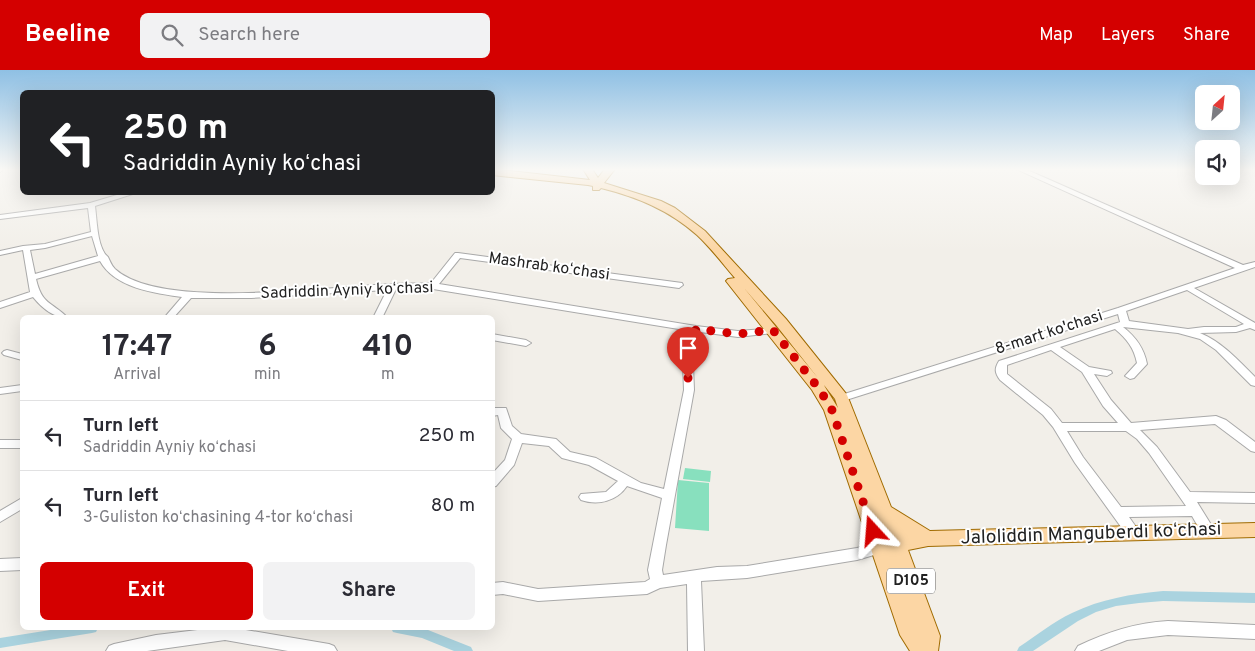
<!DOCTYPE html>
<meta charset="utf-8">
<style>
:root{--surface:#fff;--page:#f2f2f3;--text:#2b2b33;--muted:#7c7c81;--line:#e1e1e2;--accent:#d40000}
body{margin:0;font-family:Overpass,sans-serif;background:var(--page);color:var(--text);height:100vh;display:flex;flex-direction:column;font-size:19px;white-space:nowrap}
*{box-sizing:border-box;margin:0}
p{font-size:16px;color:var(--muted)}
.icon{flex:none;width:28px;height:28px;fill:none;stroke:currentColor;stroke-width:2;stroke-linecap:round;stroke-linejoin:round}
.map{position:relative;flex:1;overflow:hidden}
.side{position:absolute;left:20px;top:245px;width:475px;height:315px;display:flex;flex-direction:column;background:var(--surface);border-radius:8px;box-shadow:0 5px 20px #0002}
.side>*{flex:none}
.top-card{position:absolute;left:20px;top:20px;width:475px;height:105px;border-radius:8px;box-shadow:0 5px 20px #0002;background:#202124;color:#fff;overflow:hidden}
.needle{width:32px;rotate:27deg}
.buttons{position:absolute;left:1195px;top:15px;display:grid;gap:10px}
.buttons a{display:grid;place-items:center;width:45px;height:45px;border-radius:8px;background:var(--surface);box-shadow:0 5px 20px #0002;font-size:25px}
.pin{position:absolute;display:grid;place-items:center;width:42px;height:42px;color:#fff;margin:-51px -21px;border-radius:50% 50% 50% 0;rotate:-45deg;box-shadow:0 0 5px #0007}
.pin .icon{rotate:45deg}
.me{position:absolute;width:55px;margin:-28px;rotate:341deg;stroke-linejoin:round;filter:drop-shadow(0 0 4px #0008)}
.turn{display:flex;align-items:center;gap:18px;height:105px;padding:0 20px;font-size:22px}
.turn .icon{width:65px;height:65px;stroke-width:2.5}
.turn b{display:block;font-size:35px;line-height:42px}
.eta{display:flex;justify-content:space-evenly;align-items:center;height:85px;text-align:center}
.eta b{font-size:30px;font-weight:700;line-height:35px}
.primary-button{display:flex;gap:10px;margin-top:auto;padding:10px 20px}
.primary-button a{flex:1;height:58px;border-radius:8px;background:var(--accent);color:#fff;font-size:20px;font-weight:700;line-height:58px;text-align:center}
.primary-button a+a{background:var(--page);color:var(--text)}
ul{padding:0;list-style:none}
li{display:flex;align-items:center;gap:15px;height:70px;padding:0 20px;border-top:1px solid var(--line)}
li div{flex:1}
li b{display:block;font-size:19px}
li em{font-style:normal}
header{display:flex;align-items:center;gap:30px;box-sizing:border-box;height:70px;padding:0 25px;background:var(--accent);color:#fff}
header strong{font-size:24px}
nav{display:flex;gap:28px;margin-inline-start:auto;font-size:18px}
.search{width:350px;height:45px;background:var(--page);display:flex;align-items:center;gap:12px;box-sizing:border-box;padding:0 18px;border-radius:8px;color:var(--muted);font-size:19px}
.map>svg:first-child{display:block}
</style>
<header>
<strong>Beeline</strong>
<div class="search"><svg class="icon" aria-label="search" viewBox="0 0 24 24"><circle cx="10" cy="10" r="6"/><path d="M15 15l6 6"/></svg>Search here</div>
<nav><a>Map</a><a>Layers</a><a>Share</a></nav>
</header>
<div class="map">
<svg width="1255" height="581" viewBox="0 0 1255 581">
<rect width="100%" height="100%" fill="#f2efe9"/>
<path fill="#88e0be" d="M685 398 711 401 710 412 683 409Z
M678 410 709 413V461L675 458Z"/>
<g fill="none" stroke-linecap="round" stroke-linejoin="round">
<path fill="#aad3df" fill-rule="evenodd" d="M1163 521 1255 523V533L1163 531 1139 533 1116 536 1096 542 1078 551 1033 581H1017L1019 577C1036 566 1053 552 1072 543 1101 529 1131 524 1163 521Z
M63 558H98L96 562 92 563 0 578V568Z
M391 558H423L471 577 473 581H454L422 568 397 563 393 562Z"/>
<defs>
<path id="minor" d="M0 99H4L0 102Z
M1016 99H1025L1243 195 1255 192V197L1194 218 1255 253V260L1250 258 1236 262 1200 263C1222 272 1238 290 1255 307V316L1251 315 1216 280 1200 269 1178 263 1123 257C1136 267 1144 278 1147 294L1134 308 1130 309 1125 306 1137 293C1134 278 1127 269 1115 259L1060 277 1089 297 1111 301 1112 303 1107 306 1094 304 1111 330 1131 353 1216 346 1226 350 1255 372V382L1251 381 1215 354 1140 360 1157 377 1190 422 1255 423V433L1197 432 1215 461 1213 465 1208 466 1203 465 1192 446 1129 447 1141 464 1139 468 1134 469 1129 468 1075 393 1053 357 1043 345 1000 310C995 303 994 299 999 291L1120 252 1118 244 846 330 842 332 837 328 838 326 1118 238 1235 198ZM1187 220 1244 254 1236 257H1204L1188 259 1129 251 1126 241ZM1051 280 1082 302 1103 336 1118 353H1062L1051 339 1007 304V295ZM1067 361H1126L1137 369 1149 383 1186 436 1121 437 1083 387Z
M127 122H139L95 136C97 151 97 172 105 184 106 185 107 186 108 187 110 191 111 195 115 199 161 241 331 216 393 214 405 213 418 214 431 213L455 183H458L682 213 683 215 679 218 460 188 439 214 696 256 738 261 776 258 778 260 776 262 773 263 738 267 700 262 693 295 694 320 666 475 662 500 663 505 717 497 747 496 857 478 879 472 884 474 886 478 884 482 857 490 747 508 701 511 704 581H688L687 514 660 518 647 524 538 531 503 524 492 525V513L503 512 538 519 645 512 650 509 648 500 662 428 627 416C617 431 598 436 581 430L579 427 581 424 606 422 618 411 589 395 562 388 549 376 522 373 514 395 496 416 492 417V404L505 390 512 369 501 358 498 345 492 346V338H506L512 356 521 364 556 369 570 382 596 388 641 413 664 419 684 320 683 295 691 261 433 219H396L382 248H373L387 220 251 228H191L173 248H164L182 227C154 223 115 218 100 191L36 209C42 235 51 231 68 248 54 248 42 238 33 227L0 238V232L30 222 23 180 0 185V181L23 176 45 174 91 162 88 138 0 149V145L90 133ZM92 166 98 186 35 204 30 180 45 178Z
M492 264 526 270 531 273 526 276 492 270Z
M7 280 22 284V290L4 285 2 283 4 281Z
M22 315V321L0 324V318Z
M0 370H22V378H0Z
M22 428V439L0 452V441Z
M22 488V500L0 501V489Z
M1168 551 1255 555V569L1168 565 1127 570 1099 581H1075L1078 576C1107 562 1135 553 1168 551Z
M214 558H234L329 574 334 576 337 581H288L225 570 147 581H106L109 576 114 574 156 565Z"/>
<path id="major" d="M492 99 590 110 583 99H592L598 108 605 99H615L604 113 661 131 675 138 705 161 786 249 847 325 891 437 930 461 1255 453V467L928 476 908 480 940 566 938 581H910L900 565 824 340 812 320 726 211 728 209 735 208C723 194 711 178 697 165 669 140 637 127 601 118L599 120H593V116L588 115 492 105ZM744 218 776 255 818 308ZM824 315 835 329 838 338 825 317Z"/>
</defs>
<use href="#minor" stroke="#a9a9a9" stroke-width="2"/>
<use href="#major" stroke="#a06b00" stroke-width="2"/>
<use href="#minor" fill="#fff" fill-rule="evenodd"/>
<use href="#major" fill="#fcd6a4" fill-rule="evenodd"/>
</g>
<linearGradient id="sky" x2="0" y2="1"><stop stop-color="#8fc0e4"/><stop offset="0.55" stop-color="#f9f8f5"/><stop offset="1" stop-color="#f9f8f5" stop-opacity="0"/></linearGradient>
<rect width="1255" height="181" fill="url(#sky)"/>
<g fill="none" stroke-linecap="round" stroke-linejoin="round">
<path stroke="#d40000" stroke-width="9" stroke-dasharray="0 16.2" d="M688 308V295L696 259 738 264 773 260 820 320 832 340 873 461"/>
</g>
<g text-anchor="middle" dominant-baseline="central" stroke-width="4" stroke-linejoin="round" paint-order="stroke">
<rect fill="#fff" stroke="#646464" stroke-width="1" x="887" y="498.5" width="48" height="25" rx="4"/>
<g font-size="15" font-weight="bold" fill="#222">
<text x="911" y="511">D105</text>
</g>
<g font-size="16" fill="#222" stroke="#fff">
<text transform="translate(549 197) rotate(8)">Mashrab koʻchasi</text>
<text transform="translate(347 221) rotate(-2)">Sadriddin Ayniy koʻchasi</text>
<text transform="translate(1049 263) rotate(-18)">8-mart ko'chasi</text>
</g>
<g font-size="19" fill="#222" stroke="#fff">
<text transform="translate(1091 464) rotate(-2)">Jaloliddin Manguberdi koʻchasi</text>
</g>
</g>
</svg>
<div class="buttons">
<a><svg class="needle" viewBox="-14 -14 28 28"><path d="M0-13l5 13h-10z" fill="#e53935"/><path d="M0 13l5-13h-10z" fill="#7c7c81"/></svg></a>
<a><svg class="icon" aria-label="sound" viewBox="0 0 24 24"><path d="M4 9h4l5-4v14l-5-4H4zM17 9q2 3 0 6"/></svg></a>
</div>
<div class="pin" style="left:688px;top:308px;background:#d93025"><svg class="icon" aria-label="arrive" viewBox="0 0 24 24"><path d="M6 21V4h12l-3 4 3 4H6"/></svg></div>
<svg class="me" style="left:873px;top:461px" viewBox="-20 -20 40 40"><path d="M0-17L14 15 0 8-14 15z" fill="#d40000" stroke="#fff" stroke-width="4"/></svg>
<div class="top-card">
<div class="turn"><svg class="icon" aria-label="left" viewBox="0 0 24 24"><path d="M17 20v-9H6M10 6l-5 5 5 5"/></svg><div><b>250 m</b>Sadriddin Ayniy koʻchasi</div></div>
</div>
<section class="side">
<div class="eta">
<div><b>17:47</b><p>Arrival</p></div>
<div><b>6</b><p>min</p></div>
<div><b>410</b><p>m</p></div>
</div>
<ul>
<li><svg class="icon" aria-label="left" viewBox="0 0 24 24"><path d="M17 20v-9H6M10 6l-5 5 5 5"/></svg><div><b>Turn left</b><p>Sadriddin Ayniy koʻchasi</p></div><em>250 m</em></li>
<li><svg class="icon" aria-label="left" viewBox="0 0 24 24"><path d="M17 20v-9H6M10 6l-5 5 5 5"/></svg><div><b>Turn left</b><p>3-Guliston koʻchasining 4-tor koʻchasi</p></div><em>80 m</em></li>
</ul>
<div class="primary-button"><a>Exit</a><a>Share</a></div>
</section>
</div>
